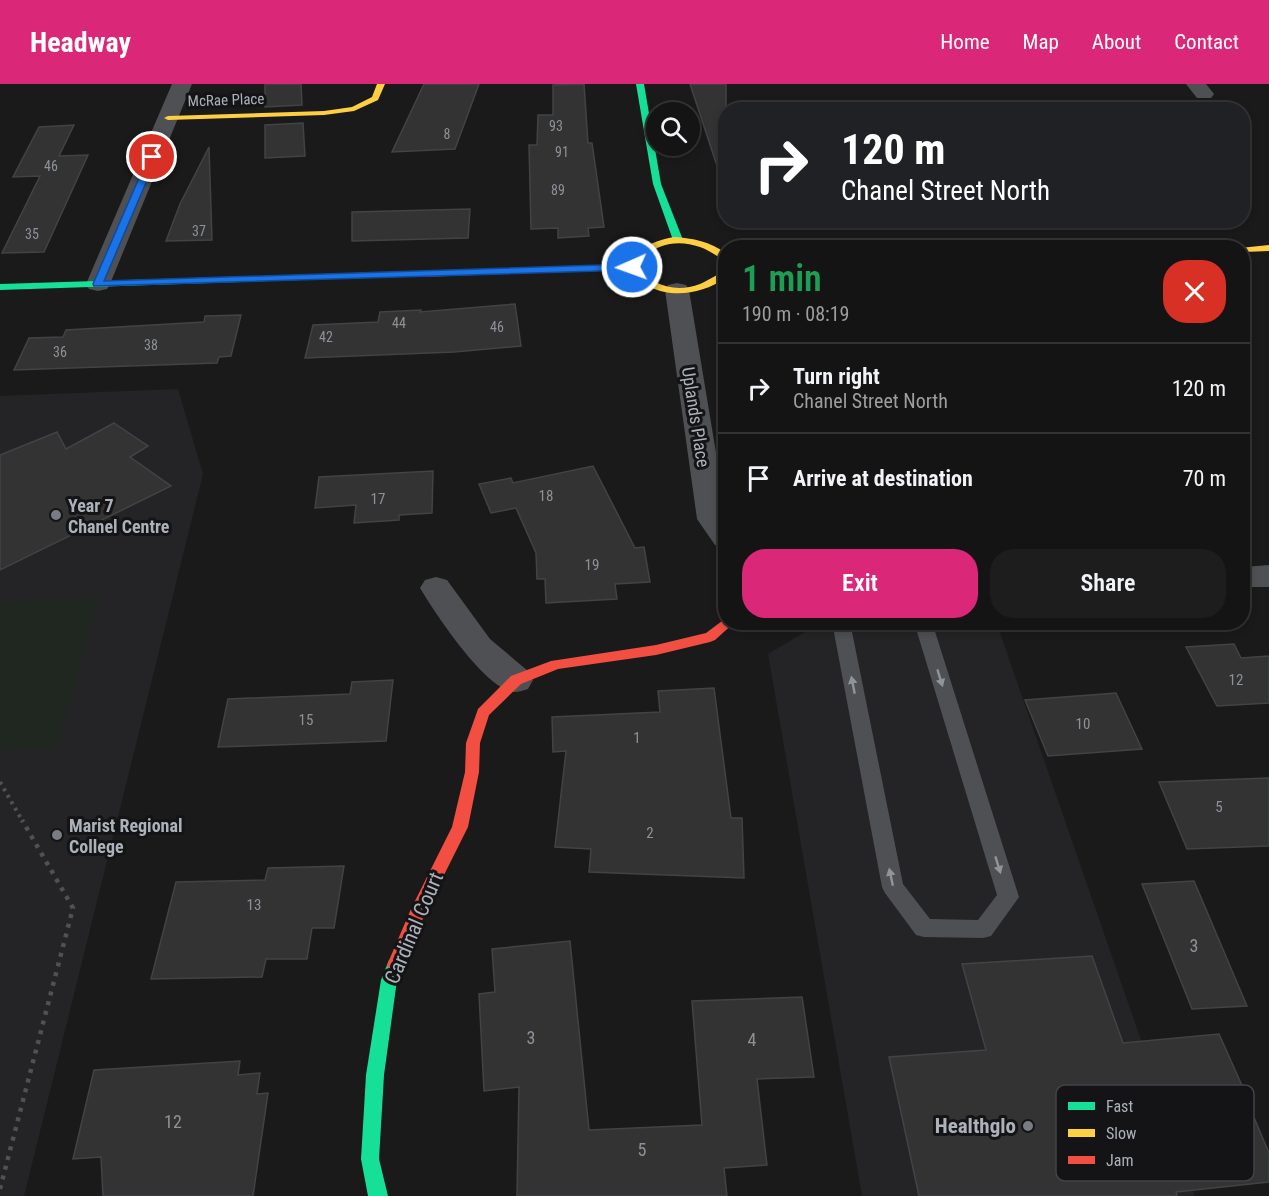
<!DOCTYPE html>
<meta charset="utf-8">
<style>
:root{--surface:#141414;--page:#1d1d1d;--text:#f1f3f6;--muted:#9d9ea0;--line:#333334;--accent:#db2777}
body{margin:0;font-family:"Roboto Condensed",sans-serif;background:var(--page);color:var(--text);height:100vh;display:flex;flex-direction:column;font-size:22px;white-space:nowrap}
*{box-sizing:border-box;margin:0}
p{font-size:20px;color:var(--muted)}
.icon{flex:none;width:33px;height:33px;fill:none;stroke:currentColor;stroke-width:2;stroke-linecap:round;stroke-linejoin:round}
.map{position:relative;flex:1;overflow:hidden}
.sheet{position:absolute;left:718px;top:156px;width:532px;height:390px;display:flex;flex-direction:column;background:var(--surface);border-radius:24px;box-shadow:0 3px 9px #0003,0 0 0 2px var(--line)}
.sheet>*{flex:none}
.banner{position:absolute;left:718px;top:18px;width:532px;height:126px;border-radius:24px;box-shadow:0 3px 9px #0003,0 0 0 2px var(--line);background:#202124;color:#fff;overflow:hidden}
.buttons{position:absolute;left:646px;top:18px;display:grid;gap:12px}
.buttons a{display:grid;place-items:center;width:54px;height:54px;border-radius:50%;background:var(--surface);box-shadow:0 3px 9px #0003,0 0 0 2px var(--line);font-size:30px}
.pin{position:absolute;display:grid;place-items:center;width:51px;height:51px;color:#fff;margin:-26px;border:3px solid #fff;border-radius:50%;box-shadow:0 2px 6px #0007}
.me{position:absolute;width:66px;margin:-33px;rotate:268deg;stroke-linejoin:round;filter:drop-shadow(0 0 4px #0008)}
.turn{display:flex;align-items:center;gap:21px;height:126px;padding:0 24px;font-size:27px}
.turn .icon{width:78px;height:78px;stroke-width:2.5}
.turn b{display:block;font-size:42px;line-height:51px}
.round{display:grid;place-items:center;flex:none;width:63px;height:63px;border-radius:24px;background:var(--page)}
.overview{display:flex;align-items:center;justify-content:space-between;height:102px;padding:0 24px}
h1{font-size:36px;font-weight:600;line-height:45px;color:#1e9e55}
.button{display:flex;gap:12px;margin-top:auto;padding:12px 24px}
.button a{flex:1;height:69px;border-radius:24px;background:var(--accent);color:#fff;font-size:24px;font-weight:600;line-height:69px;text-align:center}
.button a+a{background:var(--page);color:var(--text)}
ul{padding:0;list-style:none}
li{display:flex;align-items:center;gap:18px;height:90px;padding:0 24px;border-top:2px solid var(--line)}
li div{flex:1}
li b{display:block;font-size:22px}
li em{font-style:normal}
header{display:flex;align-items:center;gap:36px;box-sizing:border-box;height:84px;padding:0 30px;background:var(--accent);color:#fff}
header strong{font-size:28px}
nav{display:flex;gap:33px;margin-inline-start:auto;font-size:21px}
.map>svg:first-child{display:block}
</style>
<header>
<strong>Headway</strong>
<nav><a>Home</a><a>Map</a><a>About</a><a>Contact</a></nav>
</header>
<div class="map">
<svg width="1269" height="1112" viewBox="0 0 1269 1112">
<rect width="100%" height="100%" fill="#1a1a1a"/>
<path fill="#242426" d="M178 305 203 390 24 1112H0V312Z
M975 538 999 546 1195 1112H862L768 570 820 539Z"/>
<path fill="#202721" d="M100 513 57 663 0 667V519Z"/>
<path fill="#333334" stroke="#424346" stroke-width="1.5" d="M265 0H301L302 21 265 23Z
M424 0H479L455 65 392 68Z
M584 0 588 59H592L604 143 588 144 589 152 558 154V144L531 145 529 61H537L538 31H553V1Z
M690 0H726V90L720 91Z
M303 39 305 72 265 74V41Z
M74 41 59 72 88 71 44 168 2 169 40 92 13 93 39 43Z
M209 63 212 156 166 157 180 120Z
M470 125 468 154 352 157V128Z
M515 220 521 262 454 268 305 274 313 241 378 238 380 228 421 226 420 228Z
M241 231 231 272 219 273 217 279 14 286 29 254 63 253 66 246 204 238 205 232Z
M114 339 148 362 130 373 171 402 0 486V371L57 348 66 365Z
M593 382 635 464 644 463 650 498 615 500 617 515 546 519 545 495H537L536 469 516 424 491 429 479 400 511 394 513 399Z
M433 387 432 429 399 431V436L354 439 356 421 315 424 319 393Z
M1234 560 1241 574 1269 572V619L1217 622 1186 563Z
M393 596 386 657 218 663 228 615 350 610 352 598Z
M714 604 731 734H742L744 794 589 788 591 765 555 763 566 667 553 668 552 633 660 628 658 607Z
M1116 609 1142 665 1048 672 1025 616Z
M1269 694V762L1187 765 1159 698Z
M344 782 334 844H312L307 875H266L262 893 151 895 176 798 265 796 268 784Z
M1194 797 1247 922 1192 925 1142 800Z
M570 857 589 1046 702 1041 692 917 802 913 814 993 757 995 767 1081 724 1084 727 1112H517L519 1003 484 1007 479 910 495 908 492 865Z
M1092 872 1123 959 1219 950 1252 1024H1250L1269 1069V1098L1176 1108 1177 1112H919L889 973 986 966 962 880Z
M240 977 238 991 260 989 257 1010 268 1009 253 1112H103L101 1073 73 1075 94 986Z"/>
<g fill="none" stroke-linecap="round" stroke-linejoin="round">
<path stroke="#505154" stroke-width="4" stroke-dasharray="3 4.5" stroke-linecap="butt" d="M0 698 23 738"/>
<path stroke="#505154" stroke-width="4.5" stroke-dasharray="4 6" stroke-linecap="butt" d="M0 1105 73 824 22 736"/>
<path fill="#4e5053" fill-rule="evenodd" d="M832 538H850L903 800 930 835 978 836 997 811 914 538H932L1019 813 991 852 983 854 924 853 916 851 885 809 882 803Z"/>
<path fill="#4e5053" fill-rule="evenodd" d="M172 0H192L110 200 107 205 98 207 89 205 86 200Z
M1186 0H1206L1214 10 1211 14H1197Z
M677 199 686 201 689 206 726 429V464L715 461 697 435 665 206 668 201Z
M1269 481V503H1244V483Z
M436 493 447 496 490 555 528 587 533 596 528 605C524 606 519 608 514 608 485 605 435 529 420 504L425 496Z"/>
<path fill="#16e098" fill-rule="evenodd" d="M636 0H644L661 100 683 156 681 158 673 156 653 100Z
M421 187 426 190 424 192 0 206V200Z
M395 874 401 876 403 881 397 896 384 991 379 1075 388 1112H368L361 1075 366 991 381 896 389 876Z"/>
<path fill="#ffcf43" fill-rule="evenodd" d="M377 0H385L378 16 354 27 324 31 168 36 164 34 168 32 324 27 352 23 372 13Z
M674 153C693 154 710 158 726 169V176C717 173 709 166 700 163 675 154 650 161 636 183 653 202 676 209 700 200 709 196 717 190 726 187V194C693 216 651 216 626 183 639 164 652 157 674 153Z
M1269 161V167L1244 168V164H1240Z"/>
<path fill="#f24e42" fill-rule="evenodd" d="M631 180 636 183 634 185 421 193 416 190 421 187Z
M726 534V538H735L715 556 710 558 656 571 558 585 521 600 489 631 480 659 479 688 468 743 427 825 401 886 395 888 389 886 387 881 411 825 452 743 465 688 466 659 478 625 511 592 551 577 656 561 706 549Z"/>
</g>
<defs><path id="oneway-solid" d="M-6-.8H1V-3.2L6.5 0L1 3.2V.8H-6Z" transform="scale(1.5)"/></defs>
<g fill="#90949b">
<use href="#oneway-solid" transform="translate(940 594) rotate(73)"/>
<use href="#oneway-solid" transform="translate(853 601) rotate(-101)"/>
<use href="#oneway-solid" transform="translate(998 781) rotate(73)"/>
<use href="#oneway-solid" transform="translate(891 793) rotate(-102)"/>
</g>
<path fill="#1a73e8" stroke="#114b97" stroke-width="1.5" d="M149 71 157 73 104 197 632 180 636 183 632 186 94 202 93 200Z"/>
<g fill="#797c82" stroke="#141416" stroke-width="2">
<circle cx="56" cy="431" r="6"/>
<circle cx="57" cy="751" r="6"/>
<circle cx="1028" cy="1042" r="6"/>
</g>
<g text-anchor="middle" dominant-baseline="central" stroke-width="6" stroke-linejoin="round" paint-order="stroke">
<g font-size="14" fill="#8e9298">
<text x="556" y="42">93</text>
<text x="447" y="50">8</text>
<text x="562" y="68">91</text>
<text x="51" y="82">46</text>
<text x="558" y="106">89</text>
<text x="199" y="147">37</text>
<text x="32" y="150">35</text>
<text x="399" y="239">44</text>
<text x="497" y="243">46</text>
<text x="326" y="253">42</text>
<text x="151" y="261">38</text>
<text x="60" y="268">36</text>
</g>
<g font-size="15" fill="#acb1ba" stroke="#141416">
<text transform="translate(226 16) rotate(-2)">McRae Place</text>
</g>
<g font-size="15" fill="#8e9298">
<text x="546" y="412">18</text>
<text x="378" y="415">17</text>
<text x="592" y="481">19</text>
<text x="1236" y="596">12</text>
<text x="306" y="636">15</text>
<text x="1083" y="640">10</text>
<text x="637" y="654">1</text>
<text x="1219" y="723">5</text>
<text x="650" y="749">2</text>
<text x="254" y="821">13</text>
</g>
<g font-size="18" fill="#acb1ba" stroke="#141416">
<text transform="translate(696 333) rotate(81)">Uplands Place</text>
</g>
<g font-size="18" font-weight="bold" fill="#acb1ba" stroke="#141416" text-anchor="start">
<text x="68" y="421">Year 7<tspan x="68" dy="21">Chanel Centre</tspan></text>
<text x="69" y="741">Marist Regional<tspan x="69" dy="21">College</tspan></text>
</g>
<g font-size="18" fill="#8e9298">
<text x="1194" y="861">3</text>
<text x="531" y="953">3</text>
<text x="752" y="955">4</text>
<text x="173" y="1037">12</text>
<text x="642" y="1065">5</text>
</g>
<g font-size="21" fill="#acb1ba" stroke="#141416">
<text transform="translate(414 844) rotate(-67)">Cardinal Court</text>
</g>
<g font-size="21" font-weight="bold" fill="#acb1ba" stroke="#141416" text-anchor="end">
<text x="1016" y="1042">Healthglo</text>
</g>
</g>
<rect x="1056" y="1001" width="198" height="96" rx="9" fill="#141416" stroke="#424347" stroke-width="1.5"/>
<rect x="1068" y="1018" width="27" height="8" fill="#16e098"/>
<rect x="1068" y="1045" width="27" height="8" fill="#ffcf43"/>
<rect x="1068" y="1072" width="27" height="8" fill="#f24e42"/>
<g font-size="16" fill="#acb1ba">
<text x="1106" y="1028">Fast</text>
<text x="1106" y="1055">Slow</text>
<text x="1106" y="1082">Jam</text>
</g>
</svg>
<div class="buttons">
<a><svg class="icon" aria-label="search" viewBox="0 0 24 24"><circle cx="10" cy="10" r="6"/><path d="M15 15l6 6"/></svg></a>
</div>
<div class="pin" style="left:152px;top:73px;background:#d93025"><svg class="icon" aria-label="arrive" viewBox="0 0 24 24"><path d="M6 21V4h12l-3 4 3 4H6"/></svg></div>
<svg class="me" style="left:632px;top:183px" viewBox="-20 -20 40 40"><circle r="17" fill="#1a73e8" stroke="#fff" stroke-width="3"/><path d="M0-11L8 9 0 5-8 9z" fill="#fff"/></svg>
<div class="banner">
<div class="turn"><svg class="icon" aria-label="right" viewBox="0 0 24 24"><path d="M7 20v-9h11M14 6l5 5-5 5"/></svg><div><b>120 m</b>Chanel Street North</div></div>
</div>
<section class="sheet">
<div class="overview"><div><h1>1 min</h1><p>190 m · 08:19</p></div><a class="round" style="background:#d93025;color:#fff"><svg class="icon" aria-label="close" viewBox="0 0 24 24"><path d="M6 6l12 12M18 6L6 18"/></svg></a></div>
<ul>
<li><svg class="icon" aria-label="right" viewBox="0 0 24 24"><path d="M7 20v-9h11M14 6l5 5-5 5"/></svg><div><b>Turn right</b><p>Chanel Street North</p></div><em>120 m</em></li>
<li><svg class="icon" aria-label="arrive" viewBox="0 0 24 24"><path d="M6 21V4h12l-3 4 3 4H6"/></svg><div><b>Arrive at destination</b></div><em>70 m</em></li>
</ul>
<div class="button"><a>Exit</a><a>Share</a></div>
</section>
</div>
